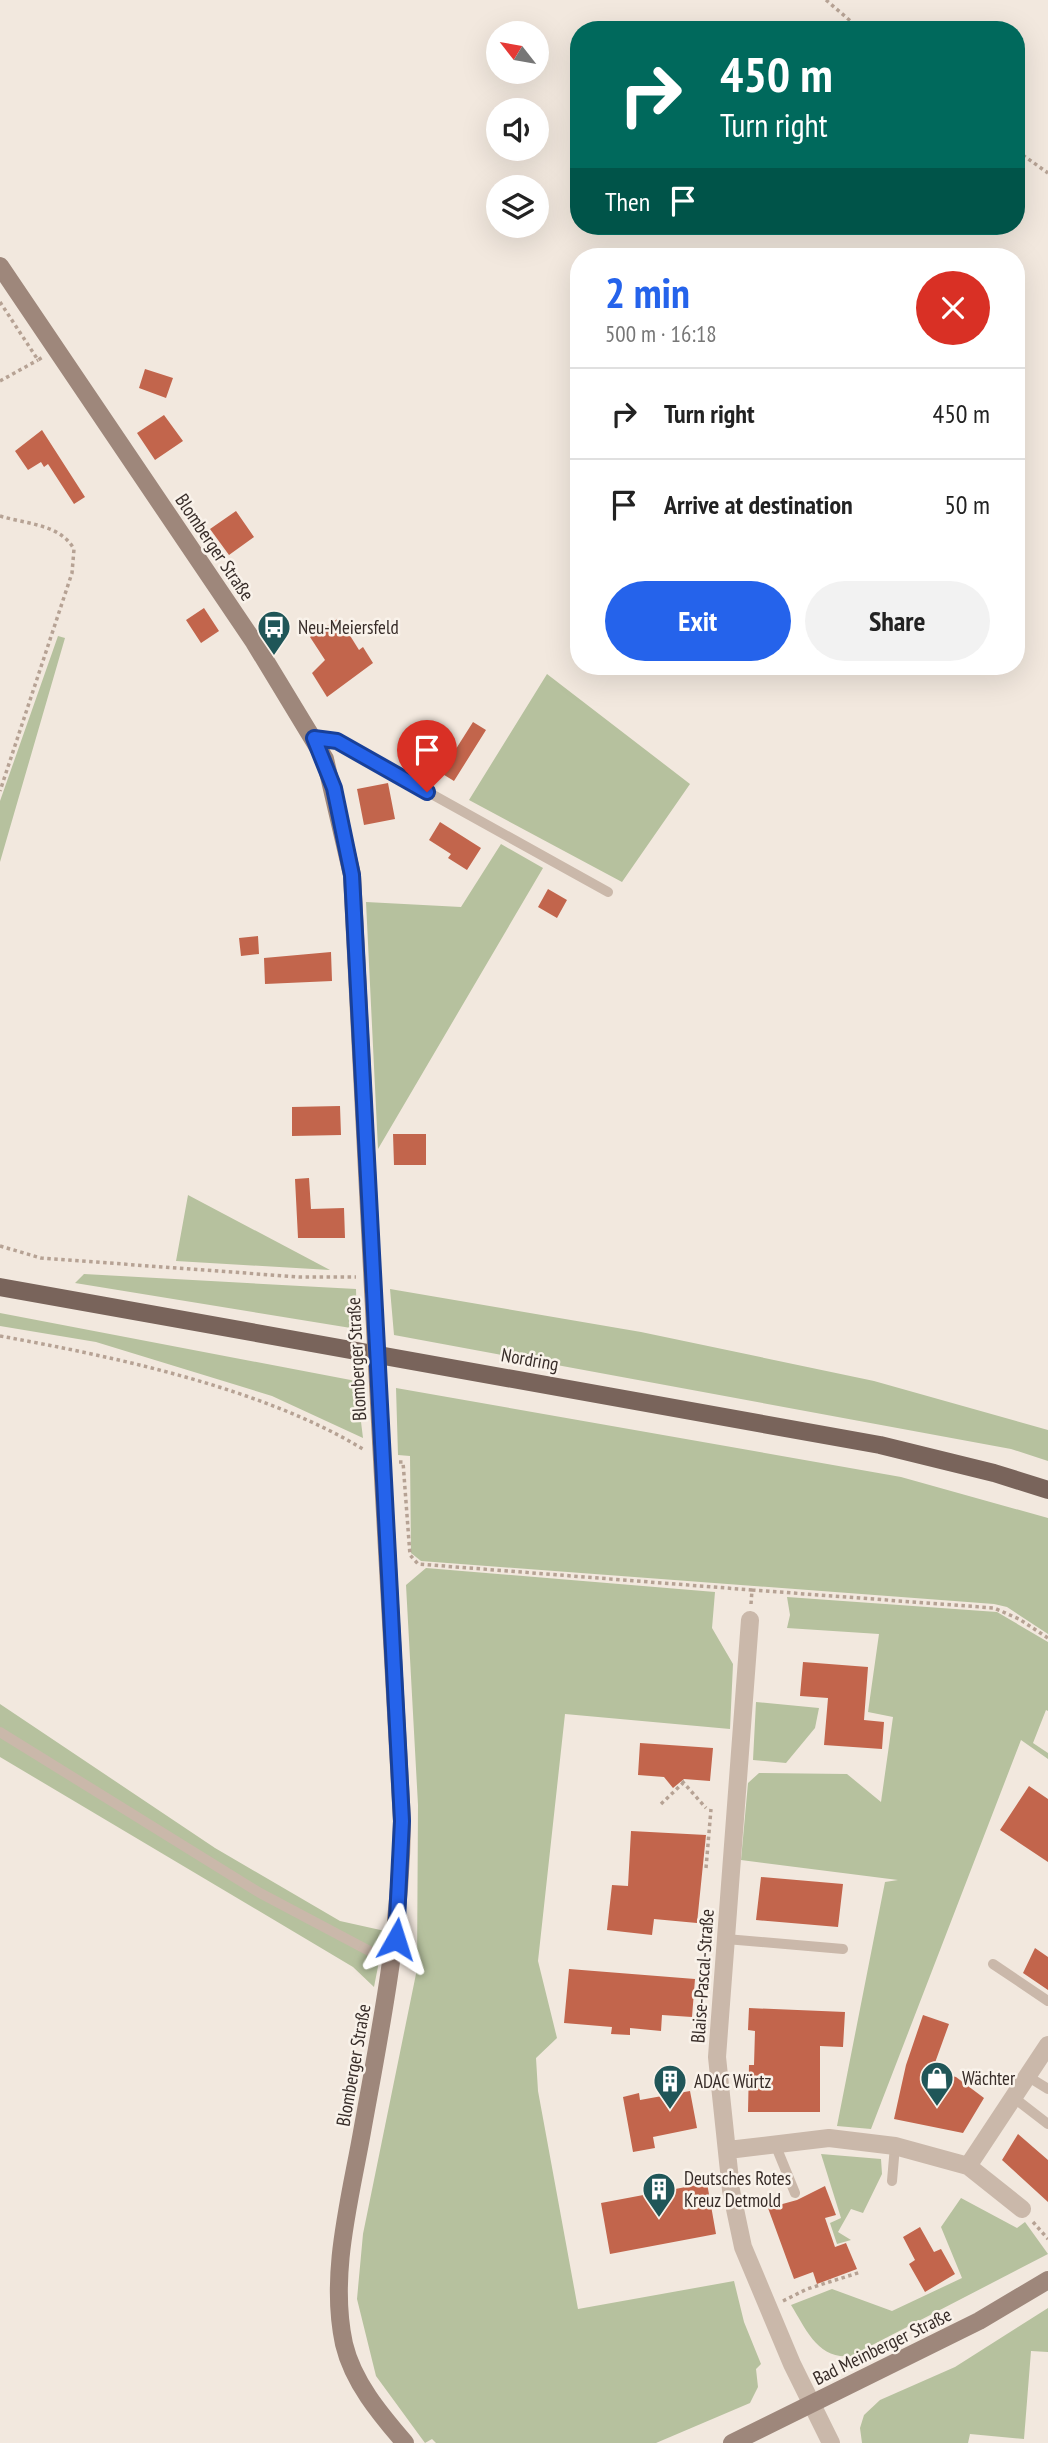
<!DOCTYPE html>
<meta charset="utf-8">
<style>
:root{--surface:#fff;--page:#f2f2f2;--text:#222;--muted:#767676;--line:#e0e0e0;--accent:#2563eb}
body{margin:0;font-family:"PT Sans Narrow",sans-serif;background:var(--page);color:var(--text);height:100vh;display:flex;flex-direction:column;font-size:26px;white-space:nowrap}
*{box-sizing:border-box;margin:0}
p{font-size:23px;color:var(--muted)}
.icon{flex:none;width:38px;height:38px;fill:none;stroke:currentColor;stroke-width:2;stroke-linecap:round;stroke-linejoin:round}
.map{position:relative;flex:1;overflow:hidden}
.drawer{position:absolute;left:570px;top:248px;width:455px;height:427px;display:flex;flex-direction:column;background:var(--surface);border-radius:28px;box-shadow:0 7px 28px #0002}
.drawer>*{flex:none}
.hud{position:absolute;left:570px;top:21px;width:455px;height:214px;border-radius:28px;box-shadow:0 7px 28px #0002;background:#00695c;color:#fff;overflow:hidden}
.needle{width:46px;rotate:301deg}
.controls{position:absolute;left:486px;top:21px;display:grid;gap:14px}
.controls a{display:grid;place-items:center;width:63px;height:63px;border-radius:50%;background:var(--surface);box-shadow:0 7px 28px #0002;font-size:35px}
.pin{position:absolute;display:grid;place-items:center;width:60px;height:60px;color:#fff;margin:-72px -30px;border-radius:50% 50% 50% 0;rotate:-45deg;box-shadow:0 0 7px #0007}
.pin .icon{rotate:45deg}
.me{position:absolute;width:77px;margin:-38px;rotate:6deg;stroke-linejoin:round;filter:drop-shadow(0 0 5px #0008)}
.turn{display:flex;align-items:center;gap:24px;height:147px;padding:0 35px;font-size:32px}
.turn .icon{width:91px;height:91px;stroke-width:2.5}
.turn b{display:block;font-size:49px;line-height:60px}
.then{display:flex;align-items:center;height:66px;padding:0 35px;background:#0003;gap:14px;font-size:26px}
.round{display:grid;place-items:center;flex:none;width:74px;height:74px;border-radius:37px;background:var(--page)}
.overview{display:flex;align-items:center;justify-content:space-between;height:119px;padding:0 35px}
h1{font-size:42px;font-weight:600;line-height:52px;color:var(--accent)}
.action{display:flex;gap:14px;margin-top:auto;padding:14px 35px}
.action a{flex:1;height:80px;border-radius:42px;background:var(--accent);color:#fff;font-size:28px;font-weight:600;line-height:80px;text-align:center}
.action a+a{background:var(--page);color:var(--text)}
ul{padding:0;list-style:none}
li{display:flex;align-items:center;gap:21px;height:91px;padding:0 35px;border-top:2px solid var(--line)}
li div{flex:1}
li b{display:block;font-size:26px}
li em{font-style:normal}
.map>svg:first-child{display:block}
</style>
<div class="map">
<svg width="1048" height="2443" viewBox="0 0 1048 2443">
<rect width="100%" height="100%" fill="#f2e8de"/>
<path fill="#b6c19e" d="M58 636 65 638 0 862V801Z
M547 674 690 784 622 882 469 800Z
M501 844 543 868 378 1149 366 902 461 907Z
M188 1195 330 1270 176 1261Z
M84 1274 356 1289 357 1329 75 1283Z
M390 1289 641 1332 874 1381 1048 1430V1461L1011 1449 394 1335Z
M0 1313 356 1381 363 1438 272 1396 96 1342 0 1326Z
M396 1388 901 1477 1048 1518V1634L1007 1607 994 1604 421 1561 411 1553 410 1456 398 1455Z
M426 1568 715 1592 712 1628 733 1664 730 1729 565 1714 538 1961 557 2038 536 2058 538 2091 578 2309 734 2281 744 2322 761 2364 756 2369 758 2387 750 2403 656 2443H436L432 2439 425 2443 376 2376 357 2299 363 2234 417 1969 418 1805 406 1585Z
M787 1597 997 1612 1048 1642V1711L1046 1710 1033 1743 1048 1753V1759L1021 1740 871 2129 837 2126 885 1882 898 1880 741 1860 748 1783 759 1773 847 1774 881 1802 893 1717 868 1712 879 1634 787 1628 790 1615Z
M756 1702 819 1708 815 1728 786 1763 753 1760Z
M0 1704 215 1848 340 1921 385 1931 374 1987 353 1967 0 1757Z
M821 2154 881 2159 882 2174 863 2213 851 2209 838 2232 851 2240 837 2244 830 2223 841 2218Z
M961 2198 1017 2228 1025 2222 1048 2254 851 2356C818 2360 806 2329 791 2305L832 2289 892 2311 962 2278 941 2227Z
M1048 2308V2352L1031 2351 1024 2439 970 2434 968 2443H862L860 2428 864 2415 880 2400 955 2367Z"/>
<path fill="#c2654c" d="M145 369 173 378 166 398 139 388Z
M164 415 183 441 155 460 137 433Z
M42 430 85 497 74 504 48 464 44 467 41 462 28 470 15 451Z
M236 511 254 537 229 555 210 529Z
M204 608 219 631 201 643 186 620Z
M339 618 359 650 363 647 373 663 327 697 312 673 325 660 310 637Z
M473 722 486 730 454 781 410 754 419 738 438 749 440 747 449 753 454 752Z
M388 783 395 819 364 825 357 789Z
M440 822 481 848 467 870 448 858 451 854 429 840Z
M548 889 567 900 557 918 538 907Z
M258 936 259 954 241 956 239 938Z
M331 952 332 981 265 984 264 958Z
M340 1106 341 1135 292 1136V1107Z
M393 1134H426V1165H394Z
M309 1178 311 1209 344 1208 345 1238H298L295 1179Z
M803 1662 868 1667 864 1720 884 1722 882 1749 824 1745 828 1698 800 1696Z
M640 1743 713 1748 710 1781 684 1779 673 1788 664 1777 638 1775Z
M1029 1786 1048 1799V1862L1000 1830Z
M631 1831 706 1835 697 1923 654 1919 652 1935 607 1930 612 1885 628 1886Z
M761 1877 843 1884 838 1927 756 1920Z
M1035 1948 1048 1957V1990L1023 1973Z
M569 1969 695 1979 692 2017 662 2015 661 2031 630 2028V2035L611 2034 612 2027 564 2023Z
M749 2008 845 2012 843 2047 820 2046V2112H748L749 2065H754L755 2031 748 2030Z
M923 2015 949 2024 932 2071 956 2077 984 2098 963 2133 894 2119 906 2065Z
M690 2091 697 2128 653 2137 655 2148 633 2152 623 2097 639 2093 640 2100Z
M1018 2134 1048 2160V2202L1002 2160Z
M707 2183 716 2234 610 2254 601 2203Z
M825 2186 836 2215 825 2218 835 2247 846 2243 857 2269 817 2284 813 2272 794 2279 768 2208 797 2200Z
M920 2227 934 2252 941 2249 955 2274 925 2292 909 2264 915 2260 903 2237Z"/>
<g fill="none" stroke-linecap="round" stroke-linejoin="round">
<path stroke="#b6a294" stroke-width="3.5" stroke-dasharray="3.5 3.5" stroke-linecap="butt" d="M826 0 861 30
M1017 151 1048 173
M0 302 38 360 43 357
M0 381 38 360
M0 516C26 524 60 524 74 549L72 573 0 791
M0 1246 41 1258 299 1277H356
M0 1336C116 1357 262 1388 363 1449
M399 1462H403L410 1555 418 1564 752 1590 751 1604
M752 1590 994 1608 1019 1619 1048 1638
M682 1781 706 1808
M661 1804 683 1783
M706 1868 711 1809
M1033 2222 1048 2239
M783 2301 807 2289 861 2272"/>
<path stroke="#cab8aa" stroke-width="10" d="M314 739 336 741 608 892
M0 1732 260 1893 392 1963
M726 1939 843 1949
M993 1964 1048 2001
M1027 2076 1048 2089
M1013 2097 1048 2124
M775 2144 795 2193
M892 2181 895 2146"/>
<path stroke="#cab8aa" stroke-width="18" d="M750 1620 717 2057 731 2190 743 2247 792 2364 831 2443
M728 2150 829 2138 895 2146 968 2166 1022 2209
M968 2166 1048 2045"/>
<path stroke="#9e877b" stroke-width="18" d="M0 266 254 642 325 759 352 875 373 1289
M381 1441 402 1821C401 1930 381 2026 362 2132 350 2200 329 2275 344 2344 353 2382 380 2414 405 2443
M732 2443 979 2321 1048 2280"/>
<path stroke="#79645b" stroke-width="18" d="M0 1287 880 1445 994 1473 1048 1490"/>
<path stroke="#9e877b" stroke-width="18" d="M373 1289 381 1441"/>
</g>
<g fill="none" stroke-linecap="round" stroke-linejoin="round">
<defs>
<path id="route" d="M396 1939 402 1821 352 875 334 788 314 738 337 741 427 792"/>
</defs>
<use href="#route" stroke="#184099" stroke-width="18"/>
<use href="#route" stroke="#2563eb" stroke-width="12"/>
</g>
<defs>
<symbol id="bus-pin" viewBox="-11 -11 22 30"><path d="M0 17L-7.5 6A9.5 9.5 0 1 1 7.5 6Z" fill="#205658" stroke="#f9f2ea"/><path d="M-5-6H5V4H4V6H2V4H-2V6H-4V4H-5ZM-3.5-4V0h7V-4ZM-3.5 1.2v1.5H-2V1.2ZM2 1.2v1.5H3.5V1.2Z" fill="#fff"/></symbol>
<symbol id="shop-pin" viewBox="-11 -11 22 30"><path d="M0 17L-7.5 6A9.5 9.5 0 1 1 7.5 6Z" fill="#205658" stroke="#f9f2ea"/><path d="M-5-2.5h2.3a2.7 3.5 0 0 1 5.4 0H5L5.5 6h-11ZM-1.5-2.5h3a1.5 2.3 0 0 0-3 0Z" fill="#fff"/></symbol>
<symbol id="building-pin" viewBox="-11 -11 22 30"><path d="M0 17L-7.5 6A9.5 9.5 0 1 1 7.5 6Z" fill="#205658" stroke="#f9f2ea"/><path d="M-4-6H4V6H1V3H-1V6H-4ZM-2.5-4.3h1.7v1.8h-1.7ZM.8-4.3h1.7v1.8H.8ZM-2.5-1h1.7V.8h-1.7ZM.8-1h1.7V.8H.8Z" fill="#fff"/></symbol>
</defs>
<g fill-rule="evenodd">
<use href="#bus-pin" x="255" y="608" width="38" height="52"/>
<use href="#shop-pin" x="918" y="2059" width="38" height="52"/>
<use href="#building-pin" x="651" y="2062" width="38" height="52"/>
<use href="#building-pin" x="640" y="2170" width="38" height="52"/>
</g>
<g text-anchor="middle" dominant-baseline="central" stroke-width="5" stroke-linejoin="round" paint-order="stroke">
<g font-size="19" fill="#382d29" stroke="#f9f2ea">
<text transform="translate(215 547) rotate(56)">Blomberger Straße</text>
<text transform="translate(356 1359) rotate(-93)">Blomberger Straße</text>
<text transform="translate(530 1359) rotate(10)">Nordring</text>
<text transform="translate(702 1976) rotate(-86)">Blaise-Pascal-Straße</text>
<text transform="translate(353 2065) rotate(-80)">Blomberger Straße</text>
<text transform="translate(882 2346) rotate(-26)">Bad Meinberger Straße</text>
</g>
<g font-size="19" fill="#382d29" stroke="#f9f2ea" text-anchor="start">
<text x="298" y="627">Neu-Meiersfeld</text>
<text x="962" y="2078">Wächter</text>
<text x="694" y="2081">ADAC Würtz</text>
<text x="684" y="2178">Deutsches Rotes<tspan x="684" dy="22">Kreuz Detmold</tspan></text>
</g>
</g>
</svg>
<div class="controls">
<a><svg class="needle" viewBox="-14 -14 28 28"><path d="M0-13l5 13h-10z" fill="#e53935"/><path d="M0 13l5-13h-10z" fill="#767676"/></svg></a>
<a><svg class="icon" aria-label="sound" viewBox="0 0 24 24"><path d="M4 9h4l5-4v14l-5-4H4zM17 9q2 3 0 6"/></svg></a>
<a><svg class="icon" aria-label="layers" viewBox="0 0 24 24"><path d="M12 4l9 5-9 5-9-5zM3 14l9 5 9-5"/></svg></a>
</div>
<div class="pin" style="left:427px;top:792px;background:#d93025"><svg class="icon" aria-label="arrive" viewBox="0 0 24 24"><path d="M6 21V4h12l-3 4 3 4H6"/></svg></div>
<svg class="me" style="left:396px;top:1939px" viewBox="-20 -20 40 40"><path d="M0-17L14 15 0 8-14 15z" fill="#2563eb" stroke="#fff" stroke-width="4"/></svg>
<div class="hud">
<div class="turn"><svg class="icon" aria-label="right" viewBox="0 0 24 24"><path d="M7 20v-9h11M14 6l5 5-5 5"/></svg><div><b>450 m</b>Turn right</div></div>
<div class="then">Then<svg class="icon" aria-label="arrive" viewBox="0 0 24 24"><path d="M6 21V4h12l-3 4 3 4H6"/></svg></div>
</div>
<section class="drawer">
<div class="overview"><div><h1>2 min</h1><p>500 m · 16:18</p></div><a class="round" style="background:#d93025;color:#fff"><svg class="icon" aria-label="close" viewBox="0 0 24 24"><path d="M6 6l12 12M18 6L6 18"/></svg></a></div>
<ul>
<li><svg class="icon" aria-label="right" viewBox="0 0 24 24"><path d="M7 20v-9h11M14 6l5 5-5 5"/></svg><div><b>Turn right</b></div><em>450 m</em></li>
<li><svg class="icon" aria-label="arrive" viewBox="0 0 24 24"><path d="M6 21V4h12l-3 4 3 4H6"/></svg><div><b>Arrive at destination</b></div><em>50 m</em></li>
</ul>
<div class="action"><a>Exit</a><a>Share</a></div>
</section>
</div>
